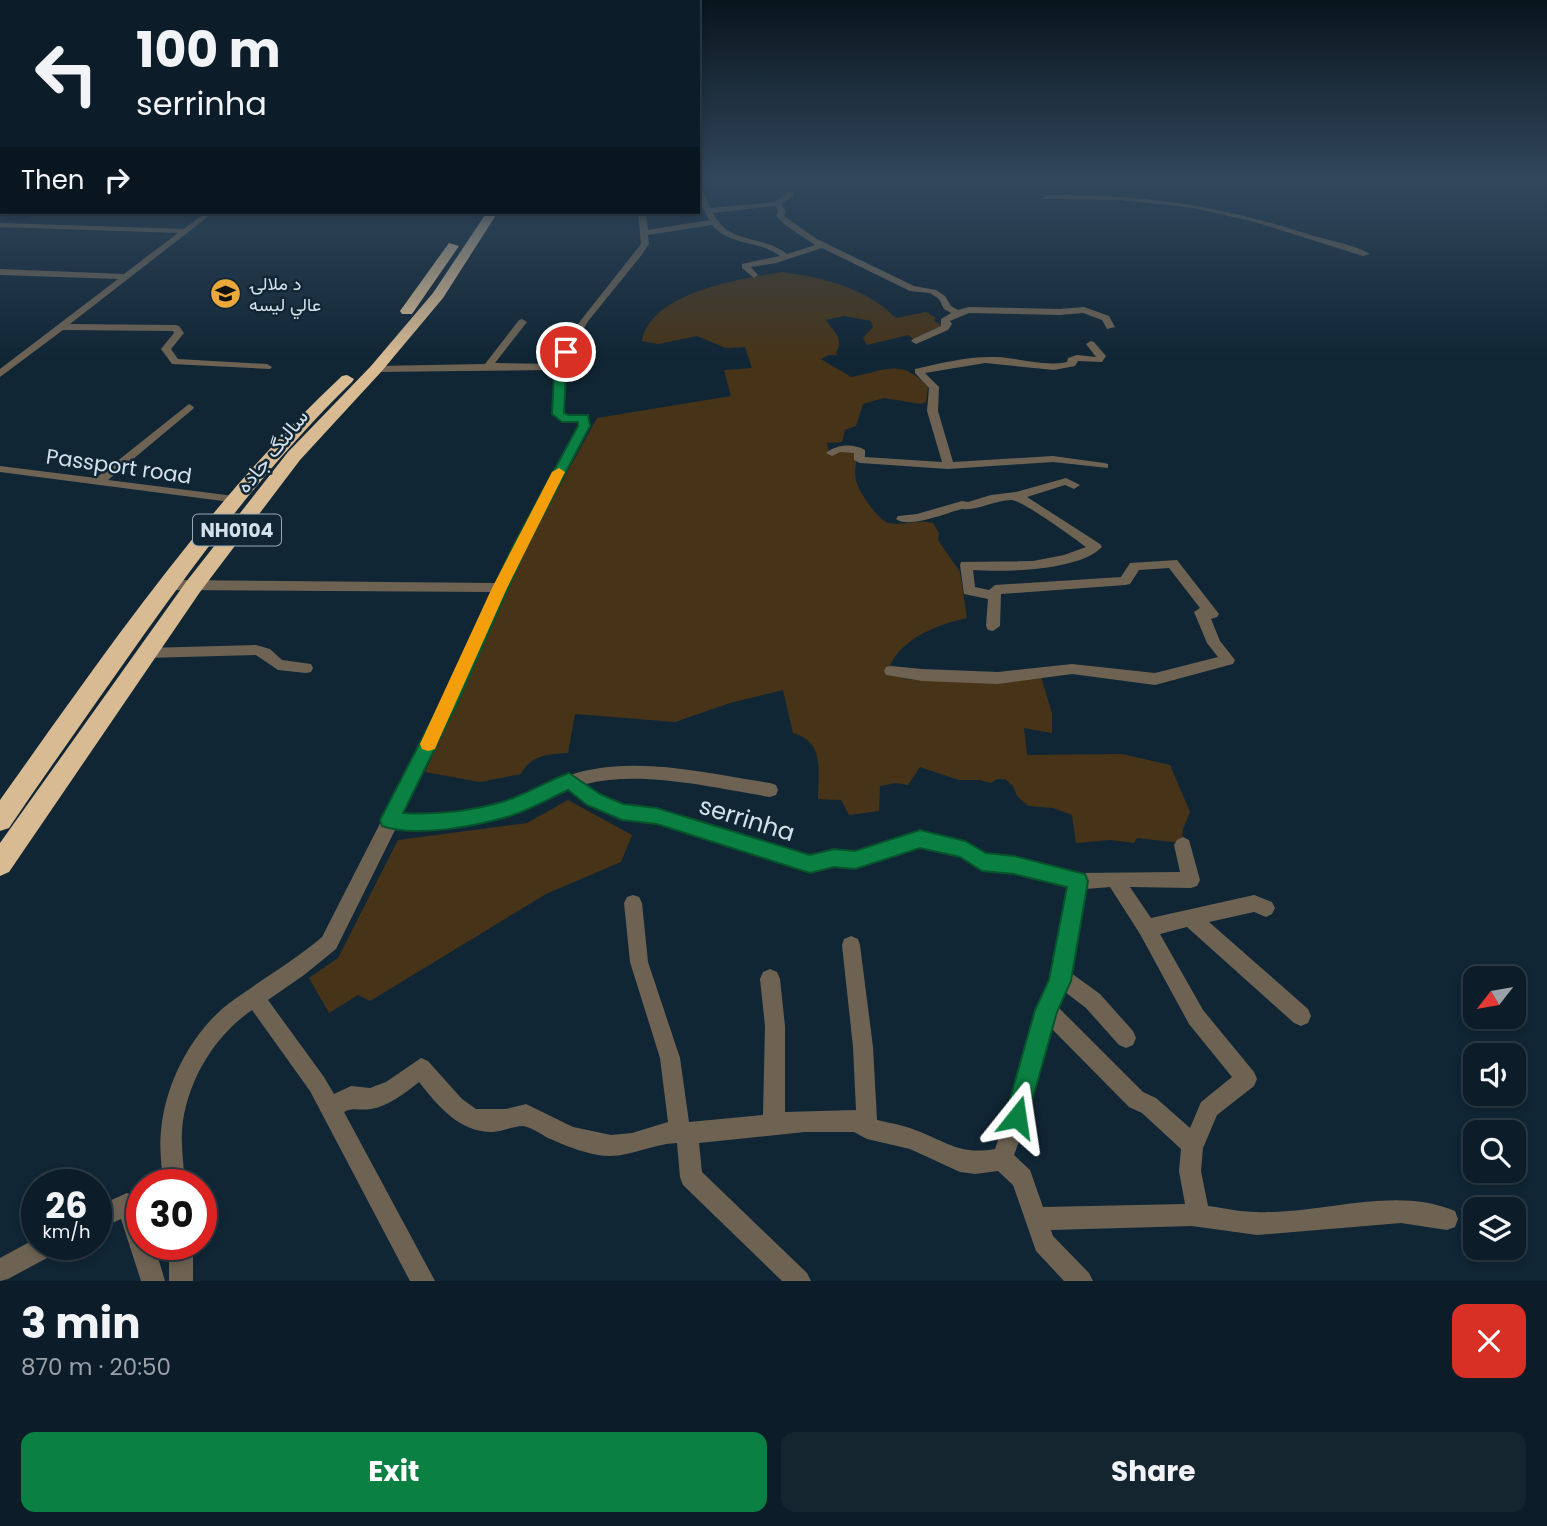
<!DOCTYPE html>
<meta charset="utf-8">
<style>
:root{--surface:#0c1c28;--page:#152530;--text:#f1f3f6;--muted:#9aa1a8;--line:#2c3a45;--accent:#0b8043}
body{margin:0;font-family:Poppins,Vazirmatn,sans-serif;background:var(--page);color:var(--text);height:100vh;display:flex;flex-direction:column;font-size:26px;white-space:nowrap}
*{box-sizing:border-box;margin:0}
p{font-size:23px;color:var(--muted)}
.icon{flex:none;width:38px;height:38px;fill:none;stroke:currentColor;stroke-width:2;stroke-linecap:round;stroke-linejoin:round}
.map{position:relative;height:1281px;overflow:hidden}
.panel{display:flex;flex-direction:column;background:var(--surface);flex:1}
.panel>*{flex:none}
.banner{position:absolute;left:0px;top:0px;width:700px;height:214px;box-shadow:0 4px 10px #0003,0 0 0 2px var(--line);background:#0c1c28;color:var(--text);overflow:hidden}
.needle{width:46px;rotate:239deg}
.controls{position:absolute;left:1463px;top:966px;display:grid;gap:14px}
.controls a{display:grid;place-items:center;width:63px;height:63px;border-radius:14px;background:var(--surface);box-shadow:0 4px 10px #0003,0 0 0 2px var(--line);font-size:35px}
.speed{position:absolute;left:21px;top:1169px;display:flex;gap:14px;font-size:35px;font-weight:700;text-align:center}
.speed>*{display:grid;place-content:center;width:91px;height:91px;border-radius:50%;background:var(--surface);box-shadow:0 4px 10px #0003,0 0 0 2px var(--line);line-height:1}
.speed small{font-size:18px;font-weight:400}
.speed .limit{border:10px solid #d22;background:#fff;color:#111}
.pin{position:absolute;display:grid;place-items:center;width:60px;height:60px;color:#fff;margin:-30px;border:4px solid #fff;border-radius:50%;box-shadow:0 2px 7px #0007}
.me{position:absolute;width:77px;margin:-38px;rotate:15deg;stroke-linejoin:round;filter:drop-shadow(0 0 5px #0008)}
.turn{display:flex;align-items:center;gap:24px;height:147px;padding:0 21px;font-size:32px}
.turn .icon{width:91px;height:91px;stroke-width:2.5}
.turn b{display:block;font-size:49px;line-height:60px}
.then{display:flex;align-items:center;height:66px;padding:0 21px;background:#0003;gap:14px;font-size:26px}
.round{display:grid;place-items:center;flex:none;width:74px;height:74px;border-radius:14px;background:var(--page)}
.overview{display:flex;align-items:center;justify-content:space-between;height:119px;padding:0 21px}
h1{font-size:42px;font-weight:700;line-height:52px}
.button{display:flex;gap:14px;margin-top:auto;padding:14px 21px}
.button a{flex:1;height:80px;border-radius:14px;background:var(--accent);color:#fff;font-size:28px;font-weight:700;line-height:80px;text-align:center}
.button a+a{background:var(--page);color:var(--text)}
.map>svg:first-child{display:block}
</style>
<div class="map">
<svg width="1547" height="1281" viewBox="0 0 1547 1281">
<rect width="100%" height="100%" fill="#102635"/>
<path fill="#473418" d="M782 272C824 278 865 287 896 318L926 312 936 318 934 321 943 325 914 339 908 335 867 345 863 338 873 327 871 321 844 316 826 320C833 331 845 340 836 352L838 355H829L821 359C831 366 841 370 851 377 885 371 901 357 928 387L926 402 921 404 884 398 863 404 856 426 845 430 842 442 827 443 829 452 854 451 857 454C856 465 853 475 858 486 862 496 879 521 889 523 904 526 917 519 933 523L939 533 938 540 960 572 967 618C936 625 895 640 887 675L913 680 1041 677 1052 713V733L1024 728 1027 755 1122 754 1170 765 1190 812 1183 829 1182 843 1137 838 1134 843 1110 840 1076 843 1072 815 1053 808 1028 806 1017 796 1013 786 1005 779H997L991 783 980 780H959L920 767 908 785 896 783 880 786 879 811 849 815 841 800 818 799C818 770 825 742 793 733L783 690 730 703 675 722 575 714 568 753C548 754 531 755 521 774L480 782 425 772 494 623 524 551 597 418 731 396 724 370 752 368 745 347 726 348 697 336 658 344 642 341C651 292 741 279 782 272Z
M568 800 632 835 621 862 546 894 370 1001 358 995 329 1013 309 978 338 958 398 840 527 823Z"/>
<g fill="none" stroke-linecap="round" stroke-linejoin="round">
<path fill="#6e6353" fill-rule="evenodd" d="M729 179H736L737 183 732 184Z
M699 190 703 192 711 208 775 202 787 192H793V196L781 204 786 211 784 216 817 239 914 286 936 290 945 296 951 306 958 310 969 307 1060 309 1084 307 1109 316 1115 327 1107 329 1102 320 1083 313 1060 315 969 313 950 321 952 324 948 330 916 344 911 341 913 339 941 326V319L951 313 944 309 939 299 930 293 910 291 822 248 776 263 751 267 758 275 754 278 742 268V264L780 256C760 240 729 246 712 225L648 235 649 244 640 257 589 320 574 344 565 371 563 413 568 416 588 415 589 426 506 588 456 706 403 813C438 815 475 812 509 801 536 792 560 775 589 770 647 758 712 774 770 783L776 785 778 790 776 795 770 797C714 788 642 770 586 784L600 794 624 805 657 809 810 856 834 850 855 852 921 831 965 842 985 854 1014 857 1078 873 1180 872 1174 845 1177 840 1183 837 1189 840 1200 880 1197 886 1191 888 1130 887 1151 918 1254 895 1272 902 1275 908 1272 914 1266 917 1254 912 1209 922 1308 1009 1311 1016 1308 1023 1301 1026 1294 1023 1187 927 1160 934 1203 1010 1254 1072 1257 1079 1254 1086 1217 1115 1203 1148 1201 1171 1208 1206C1224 1208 1240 1212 1256 1212 1321 1215 1393 1185 1455 1211L1458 1219 1455 1227 1447 1230 1401 1223 1257 1235 1192 1226 1051 1230 1053 1236 1089 1273 1093 1281H1064L1036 1251 1013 1185 998 1171 975 1174 960 1172 910 1149 867 1139 854 1132H805L699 1143 702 1172 807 1273 811 1281H782L683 1185 680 1177 677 1143C649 1144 627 1160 598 1155 581 1152 564 1145 548 1138 541 1134 531 1127 523 1126 513 1126 502 1132 492 1132 459 1132 438 1106 419 1082 405 1093 389 1106 371 1109 360 1111 354 1107 344 1112L435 1281H410L310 1091 252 1010C213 1037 186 1083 182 1130 181 1148 184 1167 185 1185H163C162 1167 159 1149 161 1131 165 1082 194 1027 235 999 264 978 295 960 322 937L440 706 490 592 168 590 161 585 168 580 495 583 579 426V421H562L553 414 556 370 376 372 371 369 376 366 485 364 519 320 522 319 527 322 495 363 557 364 564 344 574 329 641 244 638 212H646L648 230 709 220 698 198ZM775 206 778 211 776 216 785 225 815 245 787 254C762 234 730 246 713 213ZM568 789 588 804 622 819 657 823 810 872 834 866 855 868 921 847 960 857 982 870 1014 873 1068 887 1051 980 1037 1010 1006 1117 995 1149C958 1155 948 1142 915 1130 903 1125 890 1123 877 1120L873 1047 860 945 858 939 851 936 844 939 842 945 853 1047 856 1110 785 1112V1026L780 979 777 972 770 969 763 972 760 979 765 1026 763 1115 689 1122 680 1058 648 962 642 903 639 897 633 895 627 897 624 903 630 962 660 1058 668 1122 632 1133 611 1135 573 1127 526 1104 506 1109H476L462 1099 428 1061 421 1058 386 1082 370 1088 351 1086 334 1094 324 1077 268 1000 304 975 336 949 396 828C461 832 509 818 568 789ZM1110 887 1140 934 1189 1024 1232 1077 1201 1102 1190 1128 1156 1098 1143 1092 1058 1007 1065 992 1086 1008 1119 1045 1126 1048 1133 1045 1136 1038 1133 1031 1100 994 1071 973 1086 889ZM1052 1029 1129 1107 1142 1113 1181 1149 1179 1171 1185 1204 1043 1207 1030 1170 1014 1155 1028 1117Z
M1045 195C1145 194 1219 205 1314 236 1332 241 1355 245 1370 254L1363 256 1255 222 1193 208 1120 200 1042 199Z
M206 212H214L70 324 176 325 179 326 184 333 171 349 178 359 267 364 272 367 270 369 172 364 161 349 174 333 173 331 63 330 0 377V369L118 279 0 275V269L124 274 178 233 0 227V223L184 229Z
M1091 341 1094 342 1106 356 1102 362 1078 361 1075 366 1054 370 985 363 925 373 939 387 938 411 953 462 1053 456 1104 463 1108 464V468L1053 462 948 469 860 463 854 460V453L840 452 832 456 826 453C836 444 854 443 865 450V457L942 462 927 411 929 388 915 373V369C941 363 969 356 996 357 1020 358 1043 367 1067 362L1068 358 1077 355 1096 357 1086 344Z
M189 404 194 407 193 409 108 480 234 496 238 497V503L0 472V466L96 478Z
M1066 478 1080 485 1074 489 1065 485 1027 497 1100 544 1102 547C1079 571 1005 572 973 570L975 587 989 590 995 585 1121 577 1130 563 1177 560 1219 614 1217 617 1211 619 1220 641 1235 660 1233 664 1155 685 1072 674 998 684 922 681 886 675 884 671 886 667 891 666 922 669 998 672 1072 664 1155 673 1218 657 1207 643 1194 612 1200 608 1169 568 1139 570 1130 584 1125 585 1001 594 1000 626 993 631 988 630 986 626 988 599 964 594 960 565 961 562 1033 561 1064 555 1086 547C1074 538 1022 500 1011 500 995 500 978 511 962 509 946 513 909 529 896 519L898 516 917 514 962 501 968 502 991 495 1016 492Z
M256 645 270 649 282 660 311 664 313 668 311 672 306 673 278 670 256 655 146 658 141 657 139 653 141 649 146 648Z
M127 1193 135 1196 142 1213V1244H154L165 1281H141L121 1219 96 1230V1207Z
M37 1238V1244H62L58 1252 8 1279 0 1281V1258Z
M169 1244H193V1281H169Z"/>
<path fill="#d8bb93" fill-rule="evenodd" d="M487 212H498L443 298 381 372 300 460 200 592 9 872 0 876V843L186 582 288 452 371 366 433 293Z
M449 243 459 246 412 314H402L400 311Z
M347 375 354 379 352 382C273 459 207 546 143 636 98 700 53 763 9 828L0 831V800C104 654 210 499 342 376Z"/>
</g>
<linearGradient id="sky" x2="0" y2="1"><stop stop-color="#09151d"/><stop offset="0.5" stop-color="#31475c"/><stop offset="1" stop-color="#31475c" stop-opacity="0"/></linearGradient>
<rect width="1547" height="359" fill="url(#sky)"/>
<path fill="#0b8043" stroke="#07532c" stroke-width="2" d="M566 348 572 352 566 374 564 413 569 415H588L590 426 526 548 456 706 403 813C435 815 473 811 505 801 527 794 547 781 569 773L600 794 623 804 657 808 810 855 834 849 855 851 920 830 965 841 986 853 1014 856 1085 874 1088 881 1071 981 1057 1012 1025 1126 1017 1129 1008 1126 1005 1117 1035 1010 1049 980 1067 887 1014 874 982 871 960 857 920 848 855 869 834 867 810 873 657 824 622 820 587 805 568 790C548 799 528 811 507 817 475 826 415 838 382 826L380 820 439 706 512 548 578 426V422H562L552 414 554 374 561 352Z"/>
<path fill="#f59e0b" d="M559 468 565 472 507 588 437 744 435 749 428 751 422 749 420 744 492 588 552 472Z"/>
<defs>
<symbol id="school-disc" viewBox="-11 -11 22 22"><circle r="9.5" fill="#eca93b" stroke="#102635"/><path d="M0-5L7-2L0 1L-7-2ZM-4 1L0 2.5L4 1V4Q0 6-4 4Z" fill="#111"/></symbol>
</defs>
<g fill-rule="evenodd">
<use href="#school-disc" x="208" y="276" width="35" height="35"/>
</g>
<g text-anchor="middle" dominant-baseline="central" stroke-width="5" stroke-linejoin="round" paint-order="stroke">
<g font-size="18" fill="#d4e1eb" stroke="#102635" text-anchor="start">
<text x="249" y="283">د ملالۍ<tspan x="249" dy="21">عالي لیسه</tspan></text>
</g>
<rect fill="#102635" stroke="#99a9b4" stroke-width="2" x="193" y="514.5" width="88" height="31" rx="5"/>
<g font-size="19" font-weight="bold" fill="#d4e1eb">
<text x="237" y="530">NH0104</text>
</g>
<g font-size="21" fill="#d4e1eb" stroke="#102635">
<text transform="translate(272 451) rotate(-51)">سالنگ جاده</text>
<text transform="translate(119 466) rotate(8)">Passport road</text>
</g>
<g font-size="24" fill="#d4e1eb" stroke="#102635">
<text transform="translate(747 819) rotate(17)">serrinha</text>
</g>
</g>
</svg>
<div class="controls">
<a><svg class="needle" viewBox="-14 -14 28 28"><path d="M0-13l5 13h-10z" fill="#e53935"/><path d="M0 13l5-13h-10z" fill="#9aa1a8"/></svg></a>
<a><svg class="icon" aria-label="sound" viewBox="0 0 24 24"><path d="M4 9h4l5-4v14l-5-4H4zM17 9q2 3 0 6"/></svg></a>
<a><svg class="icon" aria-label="search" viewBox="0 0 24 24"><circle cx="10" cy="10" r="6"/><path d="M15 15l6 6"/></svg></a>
<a><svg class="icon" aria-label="layers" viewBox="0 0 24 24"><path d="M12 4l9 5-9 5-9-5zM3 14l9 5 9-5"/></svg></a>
</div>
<div class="speed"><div>26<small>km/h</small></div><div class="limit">30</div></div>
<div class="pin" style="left:566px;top:352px;background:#d93025"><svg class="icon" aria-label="arrive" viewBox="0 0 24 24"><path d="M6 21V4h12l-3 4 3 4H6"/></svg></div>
<svg class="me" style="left:1017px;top:1117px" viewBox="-20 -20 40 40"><path d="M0-17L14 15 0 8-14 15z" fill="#0b8043" stroke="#fff" stroke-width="4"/></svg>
<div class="banner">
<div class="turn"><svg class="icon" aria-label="left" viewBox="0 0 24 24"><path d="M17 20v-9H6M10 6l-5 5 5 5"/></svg><div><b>100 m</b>serrinha</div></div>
<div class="then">Then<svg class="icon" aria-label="right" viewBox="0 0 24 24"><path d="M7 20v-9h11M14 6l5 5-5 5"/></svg></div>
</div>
</div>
<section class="panel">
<div class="overview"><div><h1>3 min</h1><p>870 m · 20:50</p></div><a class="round" style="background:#d93025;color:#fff"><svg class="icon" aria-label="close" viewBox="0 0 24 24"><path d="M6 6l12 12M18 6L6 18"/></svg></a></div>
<div class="button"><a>Exit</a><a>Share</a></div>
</section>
